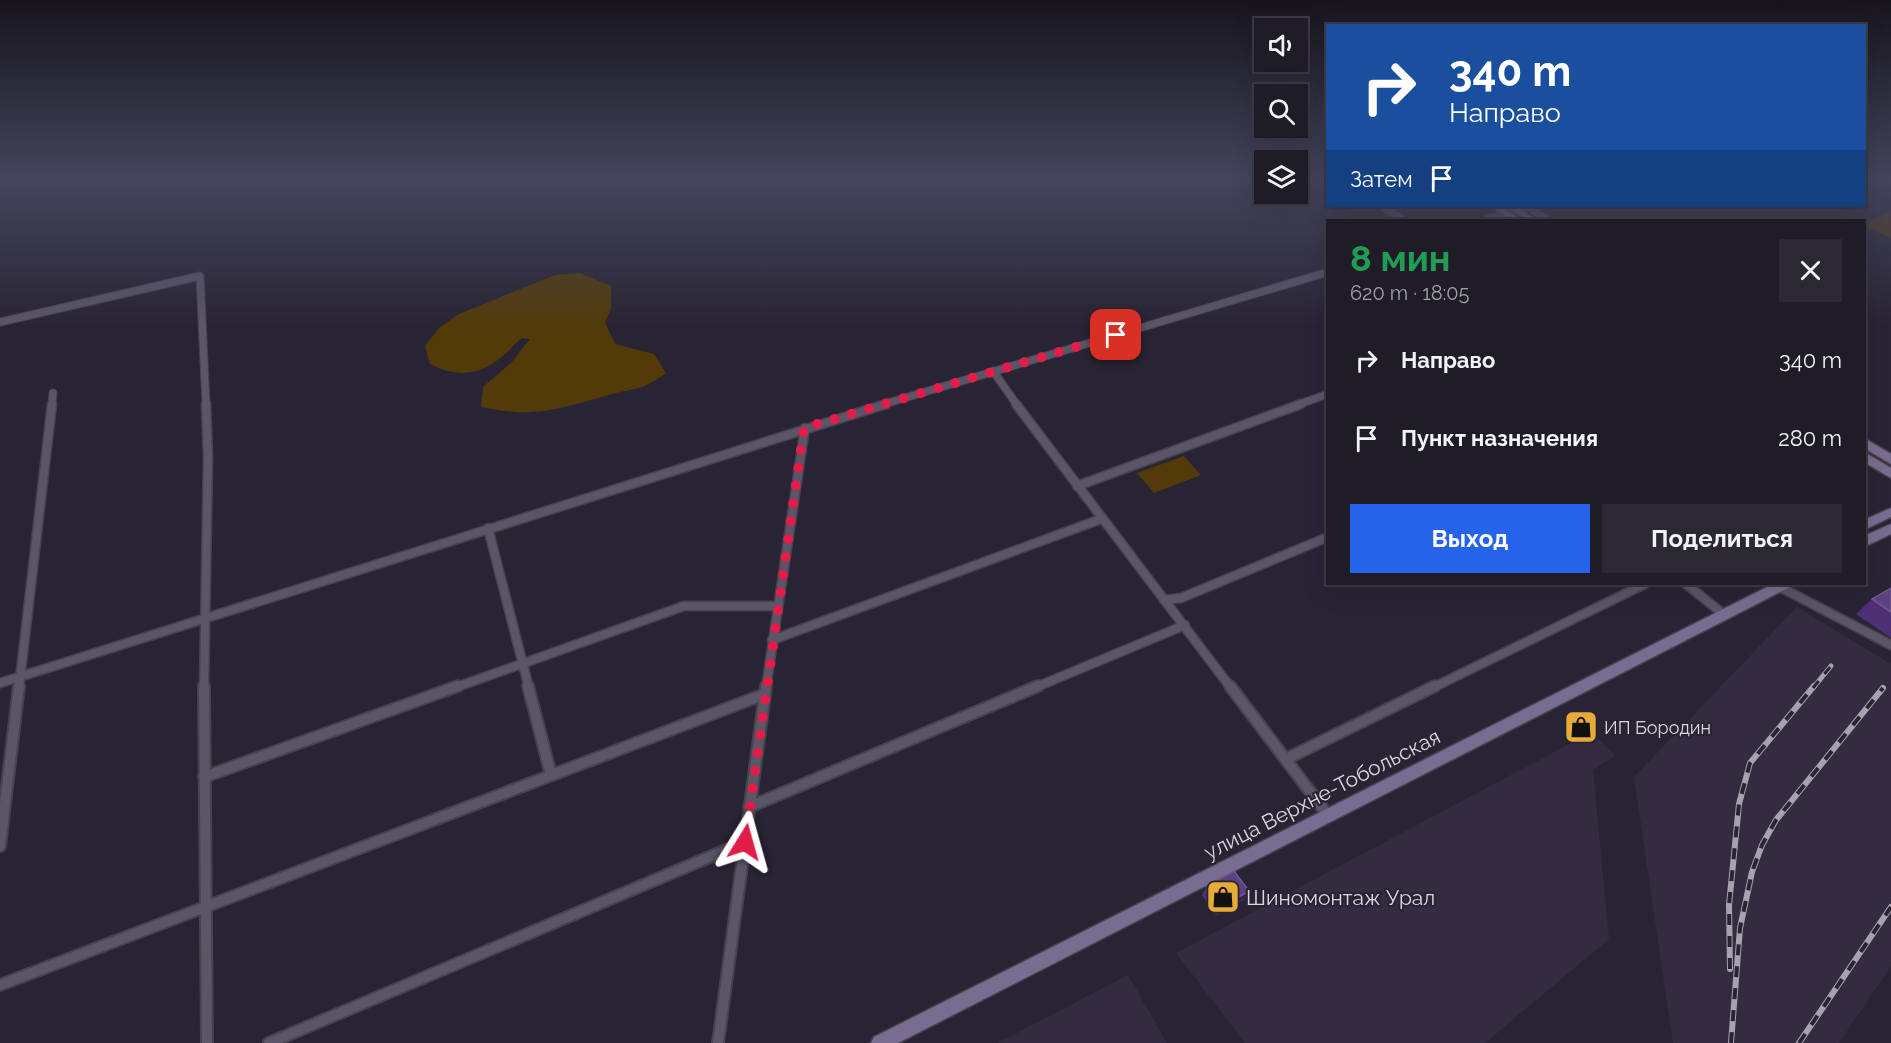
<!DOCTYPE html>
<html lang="ru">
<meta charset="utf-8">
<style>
:root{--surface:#1f1b27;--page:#2c2833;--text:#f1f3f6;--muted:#a1a1a7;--line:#3c3944;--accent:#2563eb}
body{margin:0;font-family:Raleway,sans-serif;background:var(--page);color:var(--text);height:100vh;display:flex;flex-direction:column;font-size:22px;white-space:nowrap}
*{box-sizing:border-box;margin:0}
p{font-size:20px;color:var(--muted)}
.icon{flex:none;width:33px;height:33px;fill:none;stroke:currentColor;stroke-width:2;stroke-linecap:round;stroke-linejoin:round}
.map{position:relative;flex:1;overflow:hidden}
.sheet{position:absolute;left:1326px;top:219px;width:540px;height:366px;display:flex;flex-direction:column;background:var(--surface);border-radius:0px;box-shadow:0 6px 24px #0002,0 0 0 2px var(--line)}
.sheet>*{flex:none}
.guide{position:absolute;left:1326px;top:24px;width:540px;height:183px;border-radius:0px;box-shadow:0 6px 24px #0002,0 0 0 2px var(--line);background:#1a4fa0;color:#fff;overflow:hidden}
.buttons{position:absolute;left:1254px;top:18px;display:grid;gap:12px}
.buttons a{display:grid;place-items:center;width:54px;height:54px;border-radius:0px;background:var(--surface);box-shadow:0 6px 24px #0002,0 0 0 2px var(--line);font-size:30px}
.pin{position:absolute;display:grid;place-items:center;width:51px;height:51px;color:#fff;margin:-26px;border-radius:12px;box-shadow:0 3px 9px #0006}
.me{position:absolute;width:66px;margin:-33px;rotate:8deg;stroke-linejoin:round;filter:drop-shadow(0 0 4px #0008)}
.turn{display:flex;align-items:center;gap:21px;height:126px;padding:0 24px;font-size:27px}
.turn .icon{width:78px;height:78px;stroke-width:2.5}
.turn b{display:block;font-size:42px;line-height:51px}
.then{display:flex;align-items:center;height:57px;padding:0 24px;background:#0003;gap:12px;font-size:22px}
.round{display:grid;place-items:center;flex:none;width:63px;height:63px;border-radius:0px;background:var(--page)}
.overview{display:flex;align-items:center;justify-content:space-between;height:102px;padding:0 24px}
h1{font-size:36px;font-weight:700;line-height:45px;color:#1e9e55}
.button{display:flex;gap:12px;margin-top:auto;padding:12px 24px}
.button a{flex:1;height:69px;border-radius:0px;background:var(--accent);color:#fff;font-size:24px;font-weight:700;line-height:69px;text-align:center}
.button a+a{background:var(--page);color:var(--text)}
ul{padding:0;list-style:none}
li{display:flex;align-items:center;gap:18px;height:78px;padding:0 24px}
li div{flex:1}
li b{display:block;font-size:22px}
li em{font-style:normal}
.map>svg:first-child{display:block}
</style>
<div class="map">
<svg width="1891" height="1043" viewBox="0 0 1891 1043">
<rect width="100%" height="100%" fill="#292434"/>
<path fill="#332c41" d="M1797 607 1891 664V966L1839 1043H1673L1634 777Z
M1592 732 1615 756 1593 770 1609 939 1485 1043H1245L1176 953Z
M1128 975 1167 1043H998Z"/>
<path fill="#523a09" d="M1891 211V238L1865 227V223Z
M580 273 611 286V309L605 322 615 344 654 354 666 373C639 393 634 387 605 396 555 410 534 418 481 407L483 387 511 363 530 339 522 338C515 343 511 349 505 354 481 376 457 378 430 364L425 346 440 327 459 314 555 275Z
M1184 456 1201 475 1154 493 1137 473Z"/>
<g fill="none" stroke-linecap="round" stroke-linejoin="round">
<defs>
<path id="street-far2" d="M1383 206 1403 220
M1526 206 1548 220
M1485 220 1530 206
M0 322 200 276 206 405
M993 371 1017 405
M52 405 53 393
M881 405 1328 272
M1297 405 1328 394"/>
<path id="street-far1" d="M1016 404 1231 688
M1077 486 1301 404
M488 528 529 688
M1686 584 1722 613
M1778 586 1891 645
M1164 600 1181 598 1328 537
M772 640 1101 519
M0 683 886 404
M19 688 52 404
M204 688 208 458 206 404
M454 688 684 606H777
M766 688 805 428
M1034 688 1185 625
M1432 688 1645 584"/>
<path id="street" d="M204 686 207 1043
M528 686 551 775
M1230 686 1327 814
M1286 759 1435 686
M204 777 458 686
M749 807 1038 686
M0 846 19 686
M0 985 765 694
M269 1043 745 842
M718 1043 766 686"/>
<path id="secondary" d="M1491 206H1500L1521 220H1512Z
M1506 206H1515L1536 220H1527Z
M1864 438 1891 454V464L1864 448Z
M1864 452 1891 468V478L1864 462Z
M1891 508V517L1864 530V520Z
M1891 524V534L1864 547V536Z
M1773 584H1790L1788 588 898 1043H871L874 1037Z"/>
</defs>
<use href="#street-far2" stroke="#46424e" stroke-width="9"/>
<use href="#street-far1" stroke="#46424e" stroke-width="11"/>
<use href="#street" stroke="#46424e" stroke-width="14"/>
<use href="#secondary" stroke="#46424e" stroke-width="3"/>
<use href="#street-far2" stroke="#5a5567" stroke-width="7"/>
<use href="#street-far1" stroke="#5a5567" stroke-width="8"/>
<use href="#street" stroke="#5a5567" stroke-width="10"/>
<use href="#secondary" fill="#786d90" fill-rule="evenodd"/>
<defs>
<path id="rail-far1" d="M1813 688 1831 666"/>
<path id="rail" d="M1730 969 1729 905 1739 804 1750 763 1814 686
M1731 1043 1740 928 1752 872 1762 845 1776 820 1883 688
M1799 1043 1891 907"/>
</defs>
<use href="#rail-far1" stroke="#a6a2ae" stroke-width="5"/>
<use href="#rail" stroke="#a6a2ae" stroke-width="6"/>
<use href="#rail-far1" stroke="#292434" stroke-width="3" stroke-dasharray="9" stroke-linecap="butt"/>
<use href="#rail" stroke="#292434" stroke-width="4" stroke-dasharray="11" stroke-linecap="butt"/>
</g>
<path fill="#4d3174" d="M1690 206H1707L1706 207 1697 210Z
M1891 588V638L1856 614 1872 599Z
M1207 886 1249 891 1244 900 1216 915 1202 895Z"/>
<path fill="#382556" d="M1700 206H1707L1706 207 1697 210Z
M1249 891 1244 900 1216 915 1221 907Z"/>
<path fill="#5c4380" stroke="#705a8f" stroke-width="1.5" d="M1891 588V612L1872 599Z
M1234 871 1249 891 1221 907 1207 886Z"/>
<linearGradient id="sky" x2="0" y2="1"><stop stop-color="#17141d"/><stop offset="0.55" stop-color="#43455c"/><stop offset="1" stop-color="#43455c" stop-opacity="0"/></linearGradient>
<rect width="1891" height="326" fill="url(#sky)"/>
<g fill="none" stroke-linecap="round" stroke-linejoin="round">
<path stroke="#e11d48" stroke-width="10" stroke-dasharray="0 18" d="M745 842 804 428 1116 335"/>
</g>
<defs>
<symbol id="shop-square" viewBox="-11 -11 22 22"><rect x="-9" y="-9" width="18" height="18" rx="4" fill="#e7ac37" stroke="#292434"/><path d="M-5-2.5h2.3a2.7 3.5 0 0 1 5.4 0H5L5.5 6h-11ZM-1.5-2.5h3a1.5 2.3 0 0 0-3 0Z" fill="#111"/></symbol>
</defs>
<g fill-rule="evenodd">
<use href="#shop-square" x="1562" y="708" width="38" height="38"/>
<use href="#shop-square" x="1204" y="878" width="38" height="38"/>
</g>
<g text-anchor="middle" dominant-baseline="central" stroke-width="4.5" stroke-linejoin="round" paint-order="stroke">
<g font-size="18" fill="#dad7e1" stroke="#292434" text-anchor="start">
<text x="1604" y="727">ИП Бородин</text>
</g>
<g font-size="21" fill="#dad7e1" stroke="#292434">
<text transform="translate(1322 794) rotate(-27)">улица Верхне-Тобольская</text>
</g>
<g font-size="21" fill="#dad7e1" stroke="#292434" text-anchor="start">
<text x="1246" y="897">Шиномонтаж Урал</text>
</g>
</g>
</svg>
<div class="buttons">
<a><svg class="icon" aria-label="sound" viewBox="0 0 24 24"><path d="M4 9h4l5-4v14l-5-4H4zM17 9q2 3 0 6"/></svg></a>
<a><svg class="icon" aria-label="search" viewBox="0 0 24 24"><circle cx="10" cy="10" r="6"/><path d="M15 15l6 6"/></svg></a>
<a><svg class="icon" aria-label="layers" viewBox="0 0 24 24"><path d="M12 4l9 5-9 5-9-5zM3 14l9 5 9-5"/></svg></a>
</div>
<div class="pin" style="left:1116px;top:335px;background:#d93025"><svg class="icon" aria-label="arrive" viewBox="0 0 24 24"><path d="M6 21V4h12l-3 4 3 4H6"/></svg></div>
<svg class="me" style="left:745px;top:842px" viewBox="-20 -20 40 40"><path d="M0-17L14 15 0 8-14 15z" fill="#e11d48" stroke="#fff" stroke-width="4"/></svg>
<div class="guide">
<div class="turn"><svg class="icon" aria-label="right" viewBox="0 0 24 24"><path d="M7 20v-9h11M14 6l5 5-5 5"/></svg><div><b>340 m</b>Направо</div></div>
<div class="then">Затем<svg class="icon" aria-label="arrive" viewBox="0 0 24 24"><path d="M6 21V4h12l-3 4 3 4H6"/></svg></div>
</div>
<section class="sheet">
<div class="overview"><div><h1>8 мин</h1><p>620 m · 18:05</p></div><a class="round"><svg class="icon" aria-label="close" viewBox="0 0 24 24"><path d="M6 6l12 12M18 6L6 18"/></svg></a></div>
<ul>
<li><svg class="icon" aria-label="right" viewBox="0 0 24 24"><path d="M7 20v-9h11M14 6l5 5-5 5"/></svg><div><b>Направо</b></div><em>340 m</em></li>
<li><svg class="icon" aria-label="arrive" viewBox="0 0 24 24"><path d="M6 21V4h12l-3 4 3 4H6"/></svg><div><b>Пункт назначения</b></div><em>280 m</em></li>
</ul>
<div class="button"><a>Выход</a><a>Поделиться</a></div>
</section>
</div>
